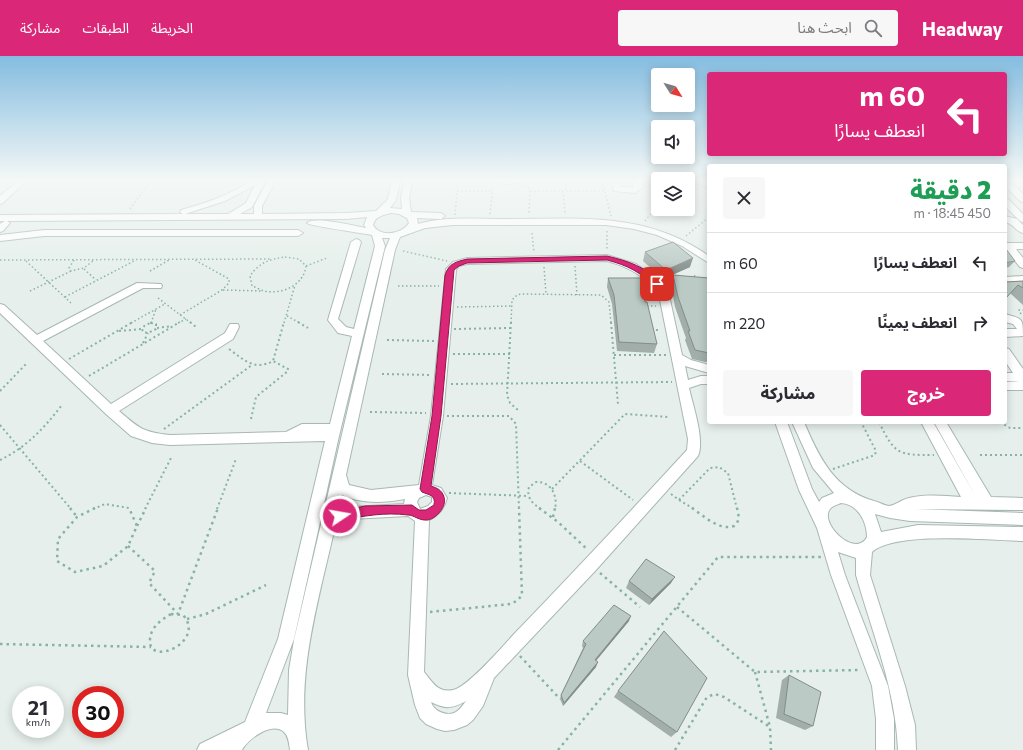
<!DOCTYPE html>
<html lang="ar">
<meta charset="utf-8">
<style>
:root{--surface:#fff;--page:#f7f7f7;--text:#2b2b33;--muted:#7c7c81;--line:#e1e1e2;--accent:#db2777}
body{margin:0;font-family:Commissioner,"Noto Sans Arabic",sans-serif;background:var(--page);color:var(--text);direction:rtl;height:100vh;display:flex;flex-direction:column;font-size:15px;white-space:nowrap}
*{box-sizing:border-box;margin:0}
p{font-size:13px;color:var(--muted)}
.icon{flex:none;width:22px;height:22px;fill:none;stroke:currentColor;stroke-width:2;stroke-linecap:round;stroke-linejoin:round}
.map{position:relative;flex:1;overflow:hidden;direction:ltr}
.side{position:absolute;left:707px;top:108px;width:300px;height:260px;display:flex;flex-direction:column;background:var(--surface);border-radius:4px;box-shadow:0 2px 10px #0003;direction:rtl}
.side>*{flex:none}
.guide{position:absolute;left:707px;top:16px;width:300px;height:84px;border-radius:4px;box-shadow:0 2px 10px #0003;direction:rtl;background:#db2777;color:#fff;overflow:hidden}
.needle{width:26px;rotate:127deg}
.tools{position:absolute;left:651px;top:12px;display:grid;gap:8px}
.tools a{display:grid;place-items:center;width:44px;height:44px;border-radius:4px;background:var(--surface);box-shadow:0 2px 10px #0003;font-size:20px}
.speed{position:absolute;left:12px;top:630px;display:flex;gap:8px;font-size:20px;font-weight:700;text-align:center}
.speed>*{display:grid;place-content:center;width:52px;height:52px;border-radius:50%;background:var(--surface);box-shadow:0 2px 10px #0003;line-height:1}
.speed small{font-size:10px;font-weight:400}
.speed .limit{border:6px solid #d22;background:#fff;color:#111}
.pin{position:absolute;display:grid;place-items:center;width:34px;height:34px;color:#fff;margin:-17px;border-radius:8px;box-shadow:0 2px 6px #0006}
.me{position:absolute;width:44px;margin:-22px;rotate:78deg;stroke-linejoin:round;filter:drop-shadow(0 0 3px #0008)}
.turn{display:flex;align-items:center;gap:14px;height:84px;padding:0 16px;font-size:18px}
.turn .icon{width:52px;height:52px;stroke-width:2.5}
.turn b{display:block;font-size:28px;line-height:34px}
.round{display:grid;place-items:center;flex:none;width:42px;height:42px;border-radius:4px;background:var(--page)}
.summary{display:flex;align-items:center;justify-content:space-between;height:68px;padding:0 16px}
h1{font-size:24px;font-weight:800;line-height:30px;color:#1e9e55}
.primary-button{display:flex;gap:8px;margin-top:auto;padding:8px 16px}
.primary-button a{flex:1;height:46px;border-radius:4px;background:var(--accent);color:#fff;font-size:16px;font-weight:800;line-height:46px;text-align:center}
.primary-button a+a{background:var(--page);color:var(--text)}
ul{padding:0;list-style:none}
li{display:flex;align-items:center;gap:12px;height:60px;padding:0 16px;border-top:1px solid var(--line)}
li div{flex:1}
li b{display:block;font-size:15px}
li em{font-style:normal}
header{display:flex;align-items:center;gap:24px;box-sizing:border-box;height:56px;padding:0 20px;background:var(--accent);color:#fff}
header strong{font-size:19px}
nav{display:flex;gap:22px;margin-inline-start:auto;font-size:14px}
.search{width:280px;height:36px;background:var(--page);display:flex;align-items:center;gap:10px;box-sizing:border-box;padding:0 14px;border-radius:4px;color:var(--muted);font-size:15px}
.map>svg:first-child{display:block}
</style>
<header>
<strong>Headway</strong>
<div class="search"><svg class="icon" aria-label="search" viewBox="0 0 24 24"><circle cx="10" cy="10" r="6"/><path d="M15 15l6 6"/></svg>ابحث هنا</div>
<nav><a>الخريطة</a><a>الطبقات</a><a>مشاركة</a></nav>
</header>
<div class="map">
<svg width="1023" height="694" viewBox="0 0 1023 694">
<rect width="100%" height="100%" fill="#e6efeb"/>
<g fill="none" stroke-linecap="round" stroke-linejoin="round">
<defs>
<path id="minor" d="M19 124H27L3 147 0 148V140Z
M252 124H266L252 151 240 158H254V150L268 124H276L262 150V158L346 157 376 155 388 143 392 124H400L396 144 390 152 402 153 401 141 405 124H413L409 141 411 156 441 157 445 160 441 163 417 162 418 168C445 160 477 163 506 163 578 163 646 155 709 200V207L682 190 657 179 634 173 606 169H453L425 172 400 181 395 194 346 419 349 429 371 434 419 429 431 360 446 213 453 206 467 202 607 199 636 208 656 222 669 239 682 299 691 304 709 309V317L685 310 688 324 701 320H709V328H701L689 332C693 350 705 384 698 400L596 514 494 622 483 650 473 664 467 669 454 674 445 675 437 673 426 668 420 662 415 649 408 619 415 465 408 460 351 463 344 465 334 475C318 547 295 620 308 694H290C289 688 289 681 284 676 272 665 248 683 242 694H197L200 688 245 666 278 583 325 385 170 389 152 387 131 380 106 358 0 257V248L4 249 37 279 137 227 161 228 162 230 161 232H143L43 285 111 348 225 277 230 268H238L239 271 233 283 119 355C140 373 143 376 170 379L286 376 302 368H330L352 280 338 277 328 264 351 186 356 183 359 184 361 186 338 263 346 271 354 273 375 190 372 179C363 177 309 170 307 167 314 160 355 170 366 172L364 169 367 161 346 163 7 165 10 167 3 175 0 176V168L5 165H0V159L183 158 180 156 181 154C206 147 231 139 252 124ZM255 129 246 147 228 158H185L225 145ZM391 157 399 158 407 162 409 167C402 178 380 182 373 169 375 160 384 159 391 157ZM382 182H390L385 194 294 584 289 614 288 659 281 657H266L294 583 339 380 385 190ZM607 205C629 211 646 220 659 239L688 383 687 394C630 456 573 517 515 577 503 590 468 631 453 634 438 637 433 627 424 616L429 464C439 459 444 453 447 442L441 432 432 429 443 360 456 214 459 210 467 208ZM342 439C363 448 382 447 405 443L404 448 351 451 338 454ZM426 439 432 441V446L428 450 420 453 417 446 419 442ZM466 645C463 649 459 655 454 657 445 660 434 655 431 646 445 653 452 653 466 645Z
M492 124H524C519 129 497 129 492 124Z
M611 124H619L621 131H633V124H641L642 132 635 137 614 135Z
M690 124H700L709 127V132Z
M1005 124H1008L1023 138V146L1020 145 1005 130Z
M1005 142 1008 143 1023 158V166L1020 165 1005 150Z
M1005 160 1017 163 1023 169V177C1015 175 1014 168 1005 166Z
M44 174H298L303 177 298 180H44L0 185V179Z
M1005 187H1023V193H1016L1023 202V212L1020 211 1005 193Z
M1023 220V226L1005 227V221Z
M1005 258C1022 263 1023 261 1023 280L1005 281V273H1017L1013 268 1005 266Z
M1005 292 1009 293 1023 313V334H1005V326H1020L1005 325V317H1013L1005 305Z
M775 366H787L812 433 819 446 822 442 834 437 813 412 792 366H804C819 402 835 434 874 445 879 446 885 450 889 450 896 449 903 443 909 442 926 438 944 440 961 441L921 366H933L976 441 934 366H946L991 441 1023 442V454L915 453 1023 457V469L910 465 890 462 875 458 881 476 918 469 1023 471V485C989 484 895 475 872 496L870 519 905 630 915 669 916 694H898C896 634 872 576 856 519V502L838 496 845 519 888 630 894 663V694H876V663L872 630 831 519 817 472 799 434ZM841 447C858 448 867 466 867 481 855 504 815 464 832 451 835 449 839 448 841 447Z"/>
</defs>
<use href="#minor" stroke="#a8b8b2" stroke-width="2"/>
<path stroke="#86b3a5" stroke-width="1.5" stroke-dasharray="1.5 2.5" stroke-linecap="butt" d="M566 124V135
M602 124 611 160
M525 130H527L530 134 529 158
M457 135H491
M530 135H605
M563 135 565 158
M130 153 151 124
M490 158 493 131
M455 159 458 124
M645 165 658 149
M607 175V195
M532 177 534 197
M686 180 709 161
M403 195 447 205
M285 201 299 203 306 210C304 229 282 239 264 235 260 234 256 231 252 230L250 220C259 207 269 203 285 201Z
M0 204 270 203
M74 204 69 212 71 215 84 212 94 204
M26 205 71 247
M306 210 327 202
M575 210 577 239
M544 211 546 238
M84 213 96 224
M150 215 169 204
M690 221 698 219
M664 226 674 224
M398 230H439
M223 234 263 235
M30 235 71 215
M65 241 136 204
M158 242 191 267
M647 250H656
M457 251 512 250
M1021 258 1019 254H1023
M180 259 222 234 229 227V223L195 204
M287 260 300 267
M131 267 165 248
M150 267H153
M151 267 156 253
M178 267 186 263
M284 267 295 229
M511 267 512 244 517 239 521 238 601 239 609 246 611 267"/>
<path stroke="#86b3a5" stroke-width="2" stroke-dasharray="2 3" stroke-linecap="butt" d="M190 266 196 271
M298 266 308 272
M511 266 507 339 510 347 519 355
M611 266 618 348
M151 267 156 268V273L148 277 143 276 142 273 145 269Z
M157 272 172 270
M454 273 511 272
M651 274H661
M119 275 142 273
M387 284 434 285
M143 287 148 277
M229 293C244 304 254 315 273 305L284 266
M453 298H510
M614 299H667
M69 303 133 266
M382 318 431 319
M89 320 180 266
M451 328 672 326
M0 335 26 308
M370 356 426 357
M447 360H509L516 368 519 453
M251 363 256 341 288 315V313L273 305
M879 366C895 399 898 399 934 399
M1000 366 1010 372H1023
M0 369 71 453
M164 373 252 309
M980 399H1023
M0 404C27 391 44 372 62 349
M580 405 633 444
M833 413 875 399 876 395 861 366
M552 433 625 358 669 361
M449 437 528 440
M671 438 679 444
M679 444 694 453
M679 444 710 412 719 411 728 417 737 453
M93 453 105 448 129 452 130 453
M145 453 172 400
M217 453 236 403
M541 453C533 448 526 442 529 431L536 426C551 425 558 440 555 453"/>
<path stroke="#86b3a5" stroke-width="2.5" stroke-dasharray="2.5 4" stroke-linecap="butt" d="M70 452 77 461
M95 452 77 461 58 483 57 505 75 516 103 510 128 490 137 470 129 452
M539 452 558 466 588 494
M692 452C704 460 719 475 734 470 740 465 739 460 737 452
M553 461 555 452
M137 470 146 452
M128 490 155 515 149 527 178 558 218 452
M600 517 640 551
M677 551 755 616 861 614
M430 556 511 548 518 544 522 539 519 452
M171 558 183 559C207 586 147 612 150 583 151 571 161 564 171 558Z
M187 563 206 558 266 529
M0 588 151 591
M520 600 560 643
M755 616 770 671 771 694
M558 694 718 501H822
M675 694 707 641 715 638 724 641 770 671"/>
<use href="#minor" fill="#fff" fill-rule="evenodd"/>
</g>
<path fill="#a1aea9" d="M1005 193 1015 205 1009 211 1005 212Z
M645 196 690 211 663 223 643 205Z
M673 219 709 222V306H705L692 303 685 284 686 282 675 251 671 228Z
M608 222 645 246 657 288 654 297 617 295 612 248 607 231Z
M1023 225V249L1011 238 1005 226Z
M629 525 671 527 649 549 626 532Z
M629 565 596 605V611L563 650 560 643 561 639 583 592 582 590 583 585Z
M789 619 813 670 805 674 776 662 782 624Z
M618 635 677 676 671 681 614 641Z"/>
<path fill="#838d89" d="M693 202 690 211 663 223 666 214Z
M675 521 671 527 649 549 652 543Z
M631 560 629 565 593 608 595 604Z
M598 606 596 611 563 650 564 647Z"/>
<path fill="#bbcac4" stroke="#838d89" d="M673 186 693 202 666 214 645 196Z
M1005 193H1006L1015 205 1005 207Z
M673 219 709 222V297L695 294 688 275H690L678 241Z
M608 222H642L645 246H647L657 288 619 286 614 239Z
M1023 225V232L1018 229 1005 243V226Z
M646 503 675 521 652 543 629 525Z
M614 549 631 560 595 604 598 606 564 647 561 639 586 588 583 585Z
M664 575 707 622 677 676 618 635Z
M789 619 821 636 813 670 784 658Z"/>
<linearGradient id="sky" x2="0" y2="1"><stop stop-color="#84bce0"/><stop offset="0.56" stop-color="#f4f8f6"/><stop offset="1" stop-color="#f4f8f6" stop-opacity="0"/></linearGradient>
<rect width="1023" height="221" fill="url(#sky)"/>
<path fill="#db2777" stroke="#8e194d" d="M607 200C628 205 647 211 661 228L660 230H655C638 215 629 210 607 204L467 207 459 210 454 214 441 360 431 430C437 432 442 434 444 441 447 450 437 462 428 464 419 465 414 459 408 459 385 456 362 460 340 465L336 463 335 460 336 456 365 450 412 449 419 454H426L434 449C436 439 429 439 422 436L420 433 432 360 445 219C449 207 456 206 467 203Z"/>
</svg>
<div class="tools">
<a><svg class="needle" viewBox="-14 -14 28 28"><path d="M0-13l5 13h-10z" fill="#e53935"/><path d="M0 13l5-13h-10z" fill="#7c7c81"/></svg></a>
<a><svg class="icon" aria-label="sound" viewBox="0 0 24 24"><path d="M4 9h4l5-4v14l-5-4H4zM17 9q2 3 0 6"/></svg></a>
<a><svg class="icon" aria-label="layers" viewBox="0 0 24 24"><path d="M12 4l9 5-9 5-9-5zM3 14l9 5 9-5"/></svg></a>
</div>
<div class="speed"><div>21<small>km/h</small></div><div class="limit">30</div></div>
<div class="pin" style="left:657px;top:228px;background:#d93025"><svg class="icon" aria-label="arrive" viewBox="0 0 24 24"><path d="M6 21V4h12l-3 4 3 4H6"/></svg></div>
<svg class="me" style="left:340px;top:460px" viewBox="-20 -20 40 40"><circle r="17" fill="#db2777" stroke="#fff" stroke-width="3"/><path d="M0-11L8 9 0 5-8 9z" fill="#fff"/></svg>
<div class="guide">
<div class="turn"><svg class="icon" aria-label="left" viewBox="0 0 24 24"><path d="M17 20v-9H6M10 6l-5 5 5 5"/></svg><div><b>60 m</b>انعطف يسارًا</div></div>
</div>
<section class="side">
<div class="summary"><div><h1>2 دقيقة</h1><p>450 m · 18:45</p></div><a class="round"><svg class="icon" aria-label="close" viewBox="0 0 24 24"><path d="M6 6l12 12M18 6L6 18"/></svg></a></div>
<ul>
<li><svg class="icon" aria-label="left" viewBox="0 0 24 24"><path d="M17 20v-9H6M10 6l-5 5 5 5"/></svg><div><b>انعطف يسارًا</b></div><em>60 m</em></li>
<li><svg class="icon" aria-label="right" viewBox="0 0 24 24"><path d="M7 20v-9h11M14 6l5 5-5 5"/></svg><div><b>انعطف يمينًا</b></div><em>220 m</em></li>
</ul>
<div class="primary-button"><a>خروج</a><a>مشاركة</a></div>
</section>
</div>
